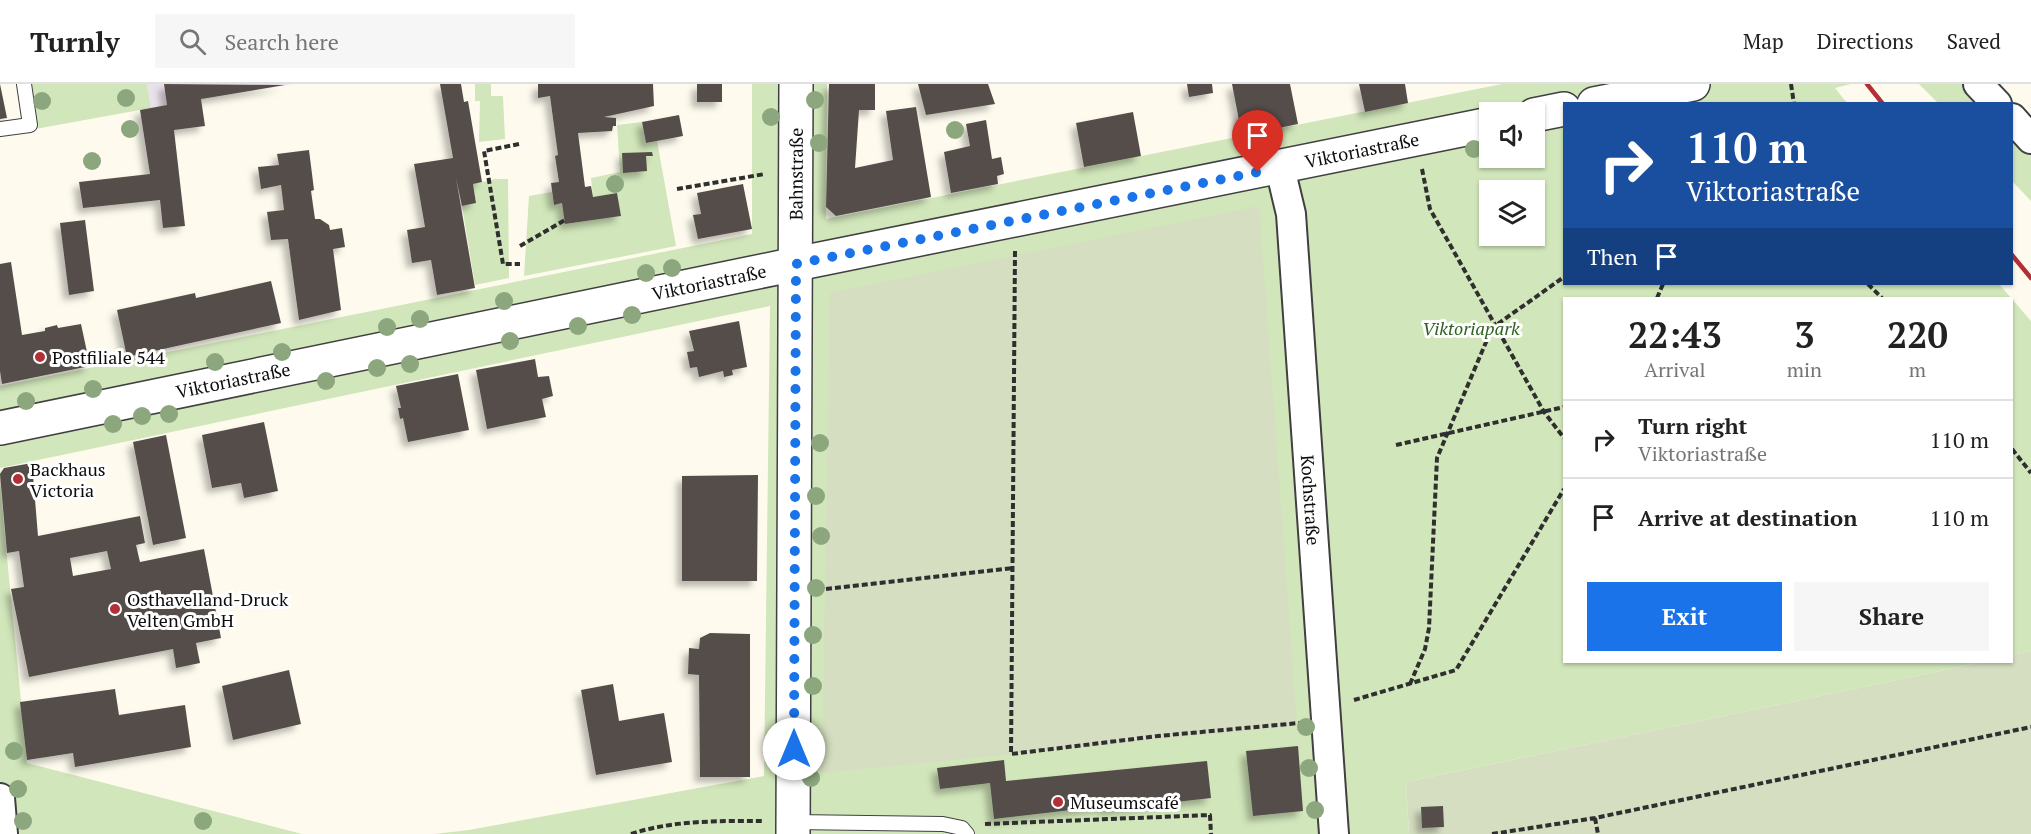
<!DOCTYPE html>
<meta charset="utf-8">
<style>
:root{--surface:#fff;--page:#f6f6f6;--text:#222;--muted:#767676;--line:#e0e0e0;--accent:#1a73e8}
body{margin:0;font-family:"PT Serif",serif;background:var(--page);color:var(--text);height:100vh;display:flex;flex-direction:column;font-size:22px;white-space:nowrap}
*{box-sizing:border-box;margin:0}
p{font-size:20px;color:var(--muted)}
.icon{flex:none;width:33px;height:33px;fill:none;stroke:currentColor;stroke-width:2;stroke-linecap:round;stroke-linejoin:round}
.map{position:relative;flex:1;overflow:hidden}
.side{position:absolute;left:1563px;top:213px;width:450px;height:366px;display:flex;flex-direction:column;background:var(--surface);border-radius:0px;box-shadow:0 2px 4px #0004}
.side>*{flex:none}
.top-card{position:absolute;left:1563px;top:18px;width:450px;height:183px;border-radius:0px;box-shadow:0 2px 4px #0004;background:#1a4fa0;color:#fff;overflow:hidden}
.fabs{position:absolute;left:1479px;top:18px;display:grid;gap:12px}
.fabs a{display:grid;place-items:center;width:66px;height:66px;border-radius:0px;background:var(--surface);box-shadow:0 2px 4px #0004;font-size:30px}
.pin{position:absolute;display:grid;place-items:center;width:51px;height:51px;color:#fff;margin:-62px -26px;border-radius:50% 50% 50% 0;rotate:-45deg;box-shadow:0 0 6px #0007}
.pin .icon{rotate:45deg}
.me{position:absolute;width:66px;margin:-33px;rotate:0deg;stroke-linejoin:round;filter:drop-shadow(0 0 4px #0008)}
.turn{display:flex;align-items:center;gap:21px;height:126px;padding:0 24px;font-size:27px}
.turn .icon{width:78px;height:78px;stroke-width:2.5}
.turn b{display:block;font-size:42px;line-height:51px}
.then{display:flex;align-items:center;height:57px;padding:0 24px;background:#0003;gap:12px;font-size:22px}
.eta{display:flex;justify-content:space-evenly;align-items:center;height:102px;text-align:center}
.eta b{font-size:36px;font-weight:700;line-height:42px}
.button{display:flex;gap:12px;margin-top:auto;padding:12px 24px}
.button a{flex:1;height:69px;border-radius:0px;background:var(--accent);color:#fff;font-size:24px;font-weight:700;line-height:69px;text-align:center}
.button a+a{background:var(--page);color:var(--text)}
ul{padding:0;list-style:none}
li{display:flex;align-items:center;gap:18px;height:78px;padding:0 24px;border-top:2px solid var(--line)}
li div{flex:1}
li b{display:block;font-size:22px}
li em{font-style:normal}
header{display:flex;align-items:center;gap:36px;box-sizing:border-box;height:84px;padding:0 30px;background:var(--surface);border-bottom:2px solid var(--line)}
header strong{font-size:28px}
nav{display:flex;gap:33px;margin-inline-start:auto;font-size:21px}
.search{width:420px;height:54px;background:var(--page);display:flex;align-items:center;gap:15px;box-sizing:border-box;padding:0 21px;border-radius:0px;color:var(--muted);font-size:22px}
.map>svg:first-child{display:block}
</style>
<header>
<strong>Turnly</strong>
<div class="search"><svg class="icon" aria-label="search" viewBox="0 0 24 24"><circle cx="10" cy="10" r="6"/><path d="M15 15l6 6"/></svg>Search here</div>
<nav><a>Map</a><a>Directions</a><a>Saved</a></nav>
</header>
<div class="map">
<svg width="2031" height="750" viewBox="0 0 2031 750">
<defs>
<filter id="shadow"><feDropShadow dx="-5.5" dy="5.5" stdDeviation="3" flood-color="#0004"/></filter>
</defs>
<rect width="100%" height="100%" fill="#fefbee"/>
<path fill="#eae2eb" d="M147 0H292L151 24Z"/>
<path fill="#d1e6ba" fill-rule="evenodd" d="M17 0H147L151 24 24 47Z
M475 0H491V12H503L505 55 479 58 480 17H475Z
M752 0H827L826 135 1502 0H1851L1835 4 1847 19 1564 20V200H1999L2031 237V567L2012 571V214H1564V578H1983L1406 698 1409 750H434L469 746 764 692 770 222 0 384V302L752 150ZM1490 28H1534V74H1490ZM1490 106H1534V152H1490Z
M1919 0H1967L1985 19H1938Z
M642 38 646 59 657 57 676 162 524 192 529 112 552 108 554 120 562 119 566 140 620 132 617 109 593 113 591 94 620 88 617 41Z
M2012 48 2031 69V117L2012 97Z
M495 95H508L509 194 475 201 462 122 476 119 473 100Z
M0 401 27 679 302 750H0Z"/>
<path fill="#d5dec1" d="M1259 122 1297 642 822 689 830 209Z
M2031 567V750H1409L1406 698 1983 578H2012V571Z"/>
<path fill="#554e4a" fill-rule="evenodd" filter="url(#shadow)" d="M0 0 7 34 0 35Z
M164 0 285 1 201 15 205 42 174 46 185 142 163 144 160 116 83 124 79 98 150 90 140 26 167 21Z
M440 0H461L464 18 468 17 482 98 473 100 476 119 462 122 456 94 475 204 437 211 431 176 412 179 407 146 425 143 414 80 453 74Z
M538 0H653L654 22 604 33 616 34V42H613L612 47 578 49 585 103 591 102 593 113 617 109 621 132 565 140 562 119 554 121 551 99 559 98 555 72 558 71 550 12 538 14Z
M697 0H722V18H697Z
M829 0H875V26H859L855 84 893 76 886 27 916 23 931 113 836 132 826 123Z
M918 0H988L995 20 926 31Z
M1187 0H1212L1213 9 1189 13Z
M1232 0H1290L1298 40 1242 52Z
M1359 0H1405L1408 19 1365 28Z
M1133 28 1141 72 1084 83 1076 39Z
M679 31 683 52 646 59 642 38Z
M986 36 992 75 1001 73 1004 90 997 92 998 100 951 109 944 68 970 62 966 40Z
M309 66 314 106 311 107 315 135H320L329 141 330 146 342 144 345 163 333 165 341 226 299 236 288 155 271 156 267 128 284 126 281 101 261 105 258 83 279 81 277 70Z
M652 68 653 72H646L647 87 623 89 622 69Z
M743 100 752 145 698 155 693 131 701 130 697 109Z
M85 136 94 207 69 211 60 139Z
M11 178 22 251 45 247V244L57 241 58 244 81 240 90 282 2 300 0 287V180Z
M271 197 281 239 127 273 117 226 195 209 196 214Z
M739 237 747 283 732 286 733 291 724 293 723 287 699 293 697 283 690 284 687 268 694 267 689 247Z
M535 275 538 293 549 292 553 312 542 315 546 333 487 345 476 286Z
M458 290 469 346 408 358 403 334 400 335 398 324H401L396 302Z
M264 338 278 407 244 414 241 399 212 404 202 351Z
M166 351 186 454 153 461 133 358Z
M32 379 38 452 140 432 145 459 136 461 140 478 204 465 221 554 196 559 200 579 176 584 173 565 29 593 11 505 24 503 19 467 7 469 0 390 4 384ZM107 467 111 485 73 492 70 474Z
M758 391 757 497H682V392Z
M710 549 750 550V693H700L699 591 688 590 689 564 699 565 700 554Z
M289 586 301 640 233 656 222 602Z
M613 600 619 637 664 629 672 678 596 691 581 606Z
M115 605 119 631 185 621 191 663 75 683 73 669 27 676 20 618Z
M1298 662 1303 727 1253 732 1246 667Z
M1004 676 1006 697 1207 677 1211 714 1105 726V722L994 735 990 699 940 705 937 684Z
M1443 722 1444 743 1422 744 1421 723Z"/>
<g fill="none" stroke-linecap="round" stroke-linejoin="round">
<defs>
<path id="service" d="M0 45 30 41 24 0
M793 738 943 740 962 744 967 750"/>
<g id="minor">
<path d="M1978 0 1997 20"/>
<path d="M2012 34 2031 55"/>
<path id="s1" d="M1280 84 1291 130 1334 750"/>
<path d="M0 714 3 750"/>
</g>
<g id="tertiary">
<path d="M1594 20 1693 0"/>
<path d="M1534 31 1564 25"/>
<path id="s2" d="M0 344 796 180 1490 40"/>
<path id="s3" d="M793 750 796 0"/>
</g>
</defs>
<use href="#service" stroke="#404040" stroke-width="16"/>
<use href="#minor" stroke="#404040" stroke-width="32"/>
<use href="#tertiary" stroke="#404040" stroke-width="36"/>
<path stroke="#2f2f2f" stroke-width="4" stroke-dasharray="6 3" stroke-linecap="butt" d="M1791 0 1794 20
M519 60 484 67 503 180H520
M1422 85 1430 125 1544 328 1564 354
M677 105 765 90
M520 162 565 136
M1015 167 1011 670 1158 652 1299 639
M1868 200 1882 214
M1657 214 1663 200
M1396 361 1564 323
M2012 365 2031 389
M826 505 1013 484
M1410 600 1425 565 1429 544 1437 374 1492 244 1564 193
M1354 616 1456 586 1564 405
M1595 734 1598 750
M985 740 1210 731 1211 750
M631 750C673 736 720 737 763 737
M1492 750 1595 734 2031 643"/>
<use href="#service" stroke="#fff" stroke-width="14"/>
<use href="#minor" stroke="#fff" stroke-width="28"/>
<use href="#tertiary" stroke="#fff" stroke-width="33"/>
<path stroke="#b32f37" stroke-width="4.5" d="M1867 0 1883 20
M2012 171 2031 194"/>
</g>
<g fill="#8ca67e">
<circle cx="126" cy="14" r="9"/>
<circle cx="815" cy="16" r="9"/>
<circle cx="42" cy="17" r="9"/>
<circle cx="771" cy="33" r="9"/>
<circle cx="130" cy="45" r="9"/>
<circle cx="955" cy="46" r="9"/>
<circle cx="819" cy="59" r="9"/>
<circle cx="1474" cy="65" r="9"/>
<circle cx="92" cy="77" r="9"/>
<circle cx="615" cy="100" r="9"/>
<circle cx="672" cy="184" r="9"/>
<circle cx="646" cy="189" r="9"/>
<circle cx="504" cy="217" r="9"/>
<circle cx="632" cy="231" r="9"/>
<circle cx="420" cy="235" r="9"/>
<circle cx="578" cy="242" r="9"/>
<circle cx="387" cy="243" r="9"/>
<circle cx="510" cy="257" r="9"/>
<circle cx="282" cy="268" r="9"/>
<circle cx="215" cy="278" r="9"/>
<circle cx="410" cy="280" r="9"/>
<circle cx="377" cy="284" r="9"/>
<circle cx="326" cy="297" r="9"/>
<circle cx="93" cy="305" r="9"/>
<circle cx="26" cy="317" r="9"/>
<circle cx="169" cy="330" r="9"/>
<circle cx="142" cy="332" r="9"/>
<circle cx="113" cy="340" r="9"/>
<circle cx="820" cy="359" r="9"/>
<circle cx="816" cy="412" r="9"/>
<circle cx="821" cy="452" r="9"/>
<circle cx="816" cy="504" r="9"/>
<circle cx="813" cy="551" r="9"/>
<circle cx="813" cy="602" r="9"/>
<circle cx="1306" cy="643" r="9"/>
<circle cx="14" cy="667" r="9"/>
<circle cx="1309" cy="684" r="9"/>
<circle cx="811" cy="694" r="9"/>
<circle cx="18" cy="705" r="9"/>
<circle cx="1315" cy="726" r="9"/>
<circle cx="23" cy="737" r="9"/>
<circle cx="203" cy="737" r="9"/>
</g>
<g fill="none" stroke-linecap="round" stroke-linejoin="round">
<path stroke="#1a73e8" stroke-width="10" stroke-dasharray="0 18" d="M794 665 796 180 1258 88"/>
</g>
<g fill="#b32f37" stroke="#fff" stroke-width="2">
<circle cx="40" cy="273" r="6"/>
<circle cx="18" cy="395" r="6"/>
<circle cx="115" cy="525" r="6"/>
<circle cx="1058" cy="718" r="6"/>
</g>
<g text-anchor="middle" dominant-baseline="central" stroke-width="6" stroke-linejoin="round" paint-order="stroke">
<g font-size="18" fill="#0d0d0d" stroke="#fff">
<text stroke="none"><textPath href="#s2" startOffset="1390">Viktoriastraße</textPath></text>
<text stroke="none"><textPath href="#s3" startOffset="660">Bahnstraße</textPath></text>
<text stroke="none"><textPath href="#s2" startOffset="724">Viktoriastraße</textPath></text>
<text stroke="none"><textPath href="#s2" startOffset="238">Viktoriastraße</textPath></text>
<text stroke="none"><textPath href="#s1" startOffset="334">Kochstraße</textPath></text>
</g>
<g font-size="18" font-style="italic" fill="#2f6022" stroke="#fff">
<text x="1471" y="244">Viktoriapark</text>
</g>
<g font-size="18" fill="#0d0d0d" stroke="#fff" text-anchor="start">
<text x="52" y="273">Postfiliale 544</text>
<text x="30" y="385">Backhaus<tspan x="30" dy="21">Victoria</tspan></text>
<text x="127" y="515">Osthavelland-Druck<tspan x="127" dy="21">Velten GmbH</tspan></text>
<text x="1070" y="718">Museumscafé</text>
</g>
</g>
</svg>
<div class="fabs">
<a><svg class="icon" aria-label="sound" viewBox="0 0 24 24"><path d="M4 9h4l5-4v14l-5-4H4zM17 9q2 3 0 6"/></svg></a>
<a><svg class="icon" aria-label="layers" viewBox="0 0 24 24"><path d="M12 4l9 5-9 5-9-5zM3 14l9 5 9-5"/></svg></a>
</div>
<div class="pin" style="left:1258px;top:88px;background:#d93025"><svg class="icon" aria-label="arrive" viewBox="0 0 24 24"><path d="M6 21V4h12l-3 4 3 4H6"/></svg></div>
<svg class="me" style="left:794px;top:665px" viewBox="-20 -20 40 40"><circle r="19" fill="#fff"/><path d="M0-13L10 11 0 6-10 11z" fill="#1a73e8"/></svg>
<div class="top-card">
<div class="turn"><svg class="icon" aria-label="right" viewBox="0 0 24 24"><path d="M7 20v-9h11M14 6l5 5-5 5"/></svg><div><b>110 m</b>Viktoriastraße</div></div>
<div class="then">Then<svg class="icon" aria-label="arrive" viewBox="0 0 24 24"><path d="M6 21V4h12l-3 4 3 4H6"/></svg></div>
</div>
<section class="side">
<div class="eta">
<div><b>22:43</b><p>Arrival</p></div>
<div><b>3</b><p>min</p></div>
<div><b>220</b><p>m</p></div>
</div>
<ul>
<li><svg class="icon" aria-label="right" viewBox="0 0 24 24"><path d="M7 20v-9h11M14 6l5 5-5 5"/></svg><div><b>Turn right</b><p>Viktoriastraße</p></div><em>110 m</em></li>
<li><svg class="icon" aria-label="arrive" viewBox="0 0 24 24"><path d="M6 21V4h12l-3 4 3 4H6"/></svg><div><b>Arrive at destination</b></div><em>110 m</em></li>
</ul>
<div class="button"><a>Exit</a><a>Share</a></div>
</section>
</div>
